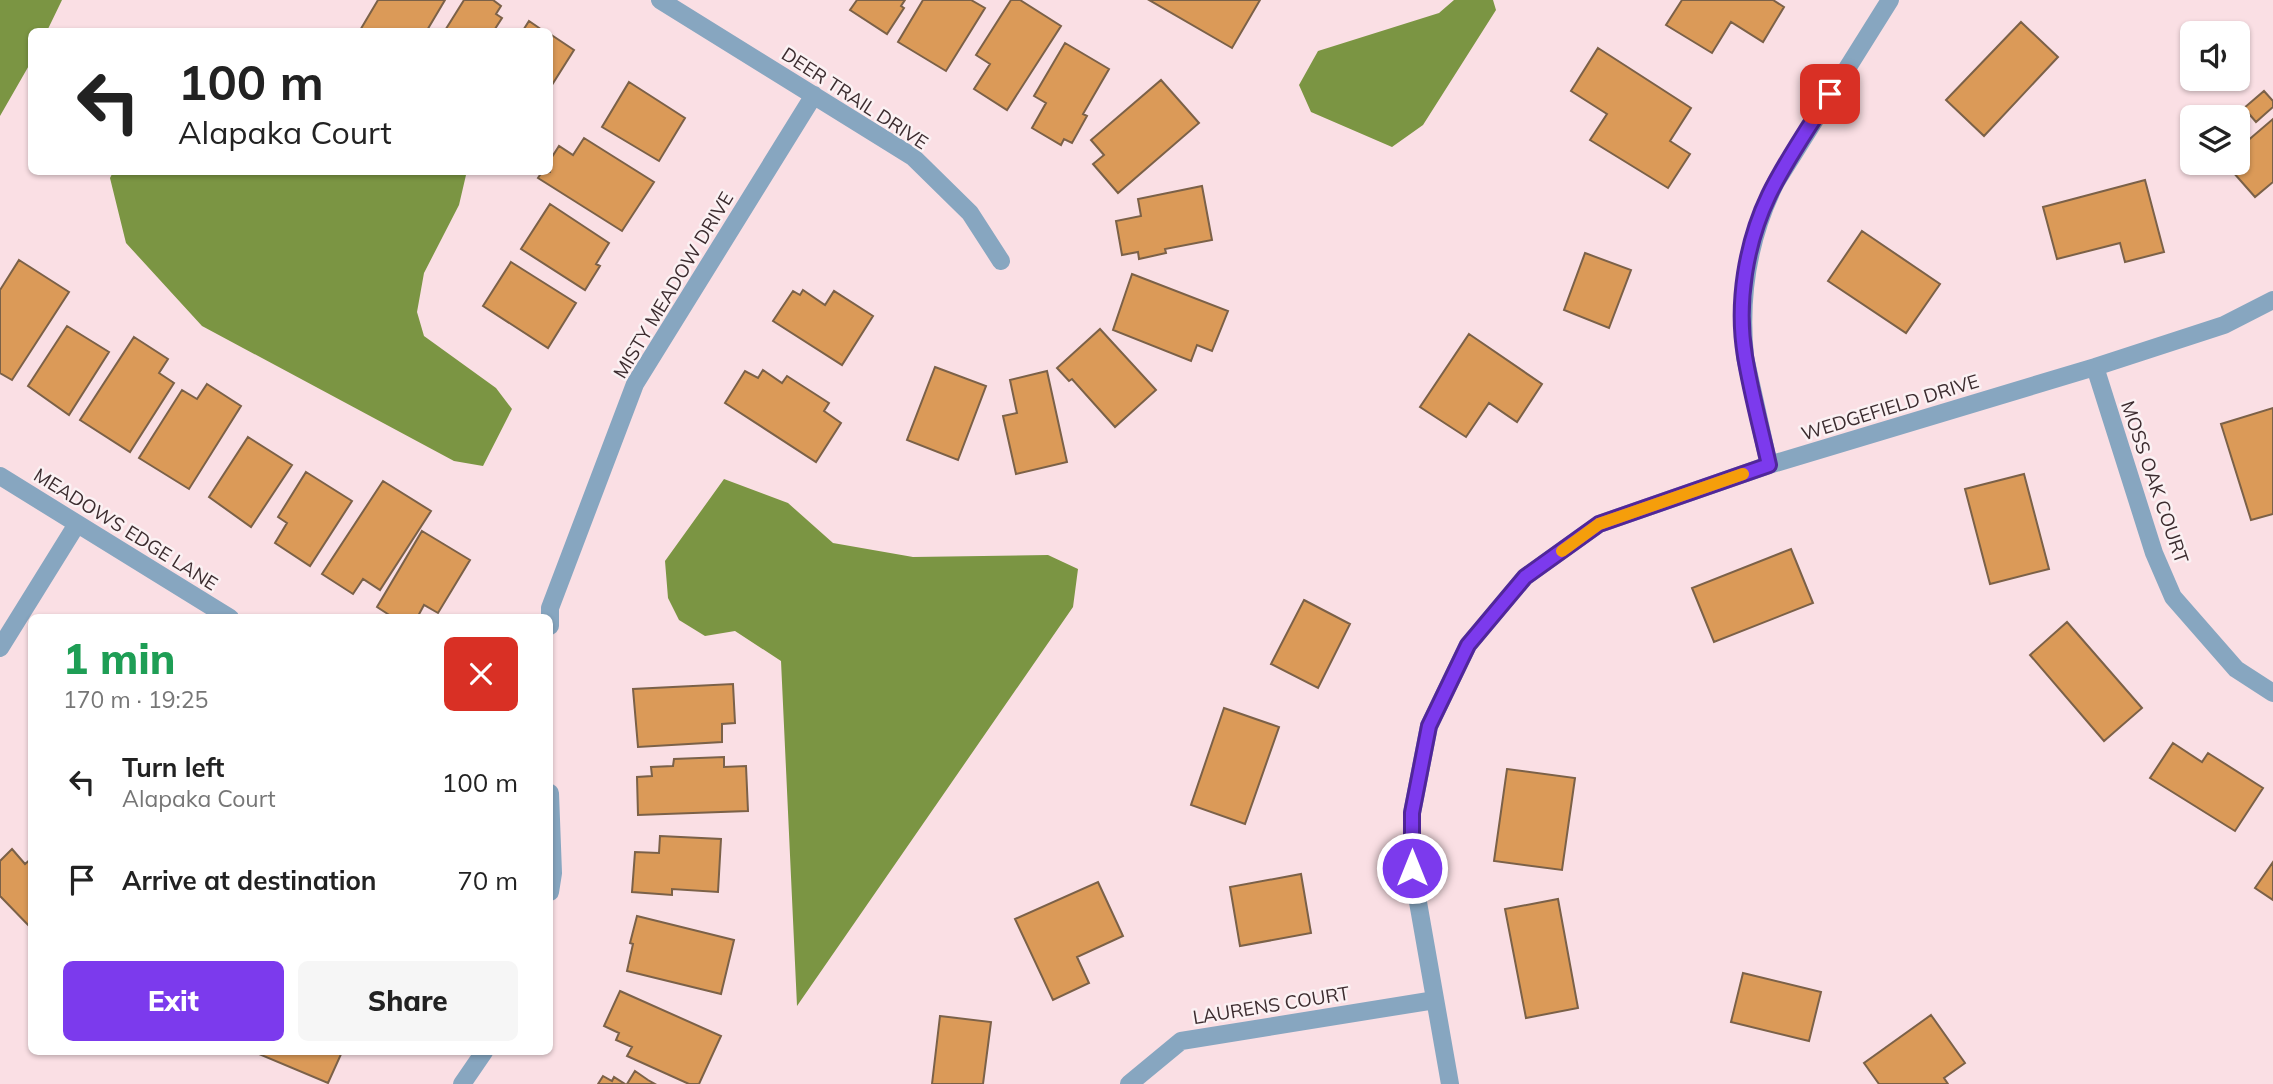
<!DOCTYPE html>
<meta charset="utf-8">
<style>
:root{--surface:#fff;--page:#f6f6f6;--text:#222;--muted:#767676;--accent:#7c3aed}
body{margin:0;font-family:Mulish,sans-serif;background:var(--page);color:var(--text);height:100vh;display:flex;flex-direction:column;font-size:26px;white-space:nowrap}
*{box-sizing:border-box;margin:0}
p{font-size:23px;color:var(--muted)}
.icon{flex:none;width:38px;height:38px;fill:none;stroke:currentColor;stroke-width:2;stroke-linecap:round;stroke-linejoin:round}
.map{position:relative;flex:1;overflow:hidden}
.sheet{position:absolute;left:28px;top:614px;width:525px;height:441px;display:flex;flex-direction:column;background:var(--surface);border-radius:10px;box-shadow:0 2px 5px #0004}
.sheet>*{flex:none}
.top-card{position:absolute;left:28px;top:28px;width:525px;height:147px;border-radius:10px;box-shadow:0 2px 5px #0004;background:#fff;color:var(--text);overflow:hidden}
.fabs{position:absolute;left:2180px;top:21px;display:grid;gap:14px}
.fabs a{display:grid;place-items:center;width:70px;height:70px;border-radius:10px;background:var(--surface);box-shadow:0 2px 5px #0004;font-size:35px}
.pin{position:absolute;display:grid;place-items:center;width:60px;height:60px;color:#fff;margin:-30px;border-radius:14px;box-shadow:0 4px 10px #0006}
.me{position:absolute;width:77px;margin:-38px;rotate:0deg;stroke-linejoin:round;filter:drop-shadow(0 0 5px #0008)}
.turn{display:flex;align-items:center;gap:24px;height:147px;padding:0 35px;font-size:32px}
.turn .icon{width:91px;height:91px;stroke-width:2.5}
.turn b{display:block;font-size:49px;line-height:60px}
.round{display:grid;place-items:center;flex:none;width:74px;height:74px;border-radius:10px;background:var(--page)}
.headline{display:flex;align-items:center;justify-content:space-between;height:119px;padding:0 35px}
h1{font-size:42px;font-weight:800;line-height:52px;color:#1e9e55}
.cta{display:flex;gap:14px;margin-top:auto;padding:14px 35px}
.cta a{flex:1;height:80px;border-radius:10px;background:var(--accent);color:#fff;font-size:28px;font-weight:800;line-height:80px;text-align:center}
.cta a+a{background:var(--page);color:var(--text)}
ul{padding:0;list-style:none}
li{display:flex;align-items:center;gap:21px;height:98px;padding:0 35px}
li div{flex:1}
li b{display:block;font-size:26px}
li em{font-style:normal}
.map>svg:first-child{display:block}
</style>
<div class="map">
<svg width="2273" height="1084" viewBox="0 0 2273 1084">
<rect width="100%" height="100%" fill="#fadfe4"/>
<path fill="#7b9543" d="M0 0H62L47 31 32 32 31 62 0 116Z
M1454 0H1493L1496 10 1423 125 1392 147 1311 112 1299 85 1318 51 1439 13Z
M113 172H465L466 175 459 205 424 273 417 312 424 336 496 388 512 409 483 466 454 461 202 326 126 243 110 178Z
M724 479 788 503 833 543 913 557 1048 555 1078 569 1073 607 797 1006 781 661 735 631 705 636 679 620 668 598 665 561Z"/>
<path fill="#db9a58" stroke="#7b6148" stroke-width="2" d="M378 0H445L426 32H359Z
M464 0H493L501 6 496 14 502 18 493 32H444Z
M857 0H905L901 6 904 8 887 34 850 10Z
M923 0H971L985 8 946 71 898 42Z
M1011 0H1020L1061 26 1007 110 974 89 990 64 976 55Z
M1149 0H1260L1232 48Z
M1682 0H1773L1784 7 1763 42 1731 22 1712 53 1666 25Z
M529 21 545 32H522Z
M2021 22 2058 57 1984 136 1946 100Z
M550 34 574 50 550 88Z
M1065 43 1109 69 1083 114 1087 116 1072 143 1064 139 1061 145 1032 128 1046 103 1034 96Z
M1598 48 1691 108 1670 141 1690 154 1668 188 1590 140 1607 114 1571 91Z
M1161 80 1199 123 1118 193 1093 164 1104 155 1091 140Z
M629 82 685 118 659 161 602 127Z
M2264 91 2273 101V107L2256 122 2244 108Z
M2273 119V182L2255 197 2225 163H2238V149Z
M584 138 654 182 622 231 538 178 542 172H550V160L559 146 573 155Z
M2145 180 2164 252 2125 262 2120 243 2057 259 2043 207Z
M1202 186 1212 240 1165 249 1166 253 1139 259 1138 252 1122 255 1116 221 1141 216 1138 199Z
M550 204 609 243 596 264 600 266 585 290 521 249Z
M1862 231 1940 284 1906 333 1828 281Z
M1585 253 1631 270 1609 328 1564 310Z
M19 260 69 292 12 380 0 373V290Z
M511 262 576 303 548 348 483 306Z
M1132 274 1228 311 1212 351 1197 345 1191 361 1113 330Z
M803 290 825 305 834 291 873 316 842 365 773 321 793 291 800 295Z
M67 326 109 352 69 415 28 386Z
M1100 329 1156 390 1115 427 1072 379 1069 381 1057 368Z
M1469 334 1542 384 1517 422 1489 403 1466 437 1420 407Z
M134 337 168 359 159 373 174 383 130 452 80 420Z
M935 367 986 386 958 460 907 440Z
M763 370 782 383 787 376 829 403 824 411 841 423 816 462 725 403 745 371 758 378Z
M1047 371 1067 462 1016 474 1003 416 1017 413 1010 380Z
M207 384 241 406 189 489 139 458 182 390 197 399Z
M2273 408V514L2251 520 2221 424Z
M248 437 292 465 251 527 209 497Z
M306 472 352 501 310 566 275 543 287 523 278 517Z
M2024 474 2049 569 1990 584 1965 489Z
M383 481 431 511 380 590 363 579 353 594 322 574Z
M422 531 470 560 438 613 424 605 417 618H394L377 607Z
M1791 549 1813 603 1714 642 1692 588Z
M1304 600 1350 624 1318 688 1271 664Z
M2067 622 2142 708 2104 741 2030 655Z
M733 684 735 723 722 724V742L638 747 633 689Z
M1224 708 1279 727 1245 824 1191 805Z
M2173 743 2202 762 2208 753 2263 788 2235 831 2150 778Z
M724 757V767L746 766 748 811 638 815 637 777 652 776 651 767 673 766 674 759Z
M1507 769 1575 778 1562 870 1494 861Z
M660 836 721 839 718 892 672 889V895L632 892 635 852 659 853Z
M12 849 25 864 32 858V929L0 896V861Z
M2273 862V900L2255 888Z
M1301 874 1311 933 1240 946 1230 887Z
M1098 882 1123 936 1077 957 1089 983 1053 1000 1015 919Z
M1558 899 1578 1008 1526 1018 1505 909Z
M637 916 734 940 721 994 627 971 633 944 630 943Z
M1743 973 1821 992 1809 1041 1731 1022Z
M620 991 721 1036 699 1084H689L627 1056 632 1047 616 1040 619 1033 604 1026Z
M1931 1015 1965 1063 1944 1078 1948 1084H1879L1864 1063Z
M940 1016 991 1022 983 1084H932Z
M254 1052H342L328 1083Z
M635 1071 648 1080 655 1084H627Z
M603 1076 612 1081 614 1077 625 1084H598Z"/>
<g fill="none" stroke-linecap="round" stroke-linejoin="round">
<path stroke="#87a6c0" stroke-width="18" d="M660 0 913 157 970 213 1001 261
M2095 367 2154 553 2173 597 2236 669 2273 693
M1769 465 1745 357C1739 296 1748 238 1776 182L1890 0
M0 476 230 618
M550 626V608L635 384 814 95
M0 648 77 524
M550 793 553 873 550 892
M462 1084 484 1052
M1129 1084 1181 1041 1435 1000
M1450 1084 1412 868V813L1429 726 1468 645 1525 577 1599 524 1769 465 2095 367 2224 325 2273 300"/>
</g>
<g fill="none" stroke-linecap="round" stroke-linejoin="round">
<defs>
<path id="route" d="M1412 868V813L1429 726 1468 645 1525 577 1599 524 1769 465C1761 429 1751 393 1745 356 1736 303 1746 243 1769 195 1786 160 1809 127 1830 94"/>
</defs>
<use href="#route" stroke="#51269a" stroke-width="18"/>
<use href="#route" stroke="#7c3aed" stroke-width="12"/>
<path stroke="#f59e0b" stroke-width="12" d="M1562 551 1599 524 1743 474"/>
</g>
<g text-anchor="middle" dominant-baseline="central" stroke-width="5" stroke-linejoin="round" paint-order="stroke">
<g font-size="19" fill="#3c2c2f" stroke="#fbf1f3">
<text transform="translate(855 98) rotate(33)">DEER TRAIL DRIVE</text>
<text transform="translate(673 285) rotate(-59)">MISTY MEADOW DRIVE</text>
<text transform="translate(1890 407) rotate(-17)">WEDGEFIELD DRIVE</text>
<text transform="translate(2155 482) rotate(71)">MOSS OAK COURT</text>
<text transform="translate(126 529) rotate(32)">MEADOWS EDGE LANE</text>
<text transform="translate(1271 1005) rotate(-9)">LAURENS COURT</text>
</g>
</g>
</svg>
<div class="fabs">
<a><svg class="icon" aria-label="sound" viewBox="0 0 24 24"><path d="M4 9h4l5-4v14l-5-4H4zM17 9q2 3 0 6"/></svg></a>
<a><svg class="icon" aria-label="layers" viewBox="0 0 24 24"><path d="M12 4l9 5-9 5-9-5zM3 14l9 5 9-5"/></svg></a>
</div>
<div class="pin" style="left:1830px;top:94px;background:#d93025"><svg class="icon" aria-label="arrive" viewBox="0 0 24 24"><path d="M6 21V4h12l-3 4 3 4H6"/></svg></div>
<svg class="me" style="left:1412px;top:868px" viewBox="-20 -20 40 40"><circle r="17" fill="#7c3aed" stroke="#fff" stroke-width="3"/><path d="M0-11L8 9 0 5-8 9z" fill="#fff"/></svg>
<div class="top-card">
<div class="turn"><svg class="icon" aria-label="left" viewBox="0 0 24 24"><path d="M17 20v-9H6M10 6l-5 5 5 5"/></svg><div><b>100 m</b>Alapaka Court</div></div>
</div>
<section class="sheet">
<div class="headline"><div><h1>1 min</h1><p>170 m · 19:25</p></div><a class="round" style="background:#d93025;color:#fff"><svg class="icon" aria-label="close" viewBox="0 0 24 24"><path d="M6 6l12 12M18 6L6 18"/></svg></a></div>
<ul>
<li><svg class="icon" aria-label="left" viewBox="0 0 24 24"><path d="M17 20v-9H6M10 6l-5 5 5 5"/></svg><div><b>Turn left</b><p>Alapaka Court</p></div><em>100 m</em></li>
<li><svg class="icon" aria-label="arrive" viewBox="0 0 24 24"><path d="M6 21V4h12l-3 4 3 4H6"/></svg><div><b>Arrive at destination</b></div><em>70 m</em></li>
</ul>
<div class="cta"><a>Exit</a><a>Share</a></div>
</section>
</div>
